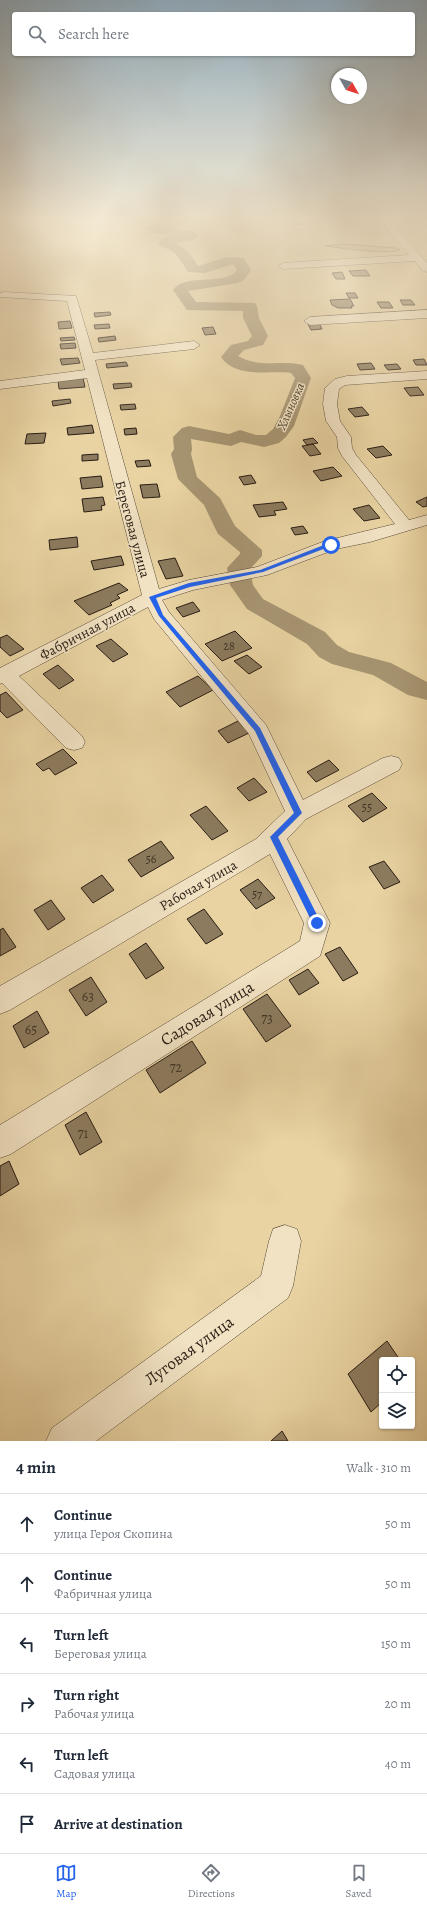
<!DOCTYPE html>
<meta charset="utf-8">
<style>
body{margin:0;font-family:Alegreya,serif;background:#f6f6f7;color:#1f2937}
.controls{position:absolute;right:12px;bottom:12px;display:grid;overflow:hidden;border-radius:4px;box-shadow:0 1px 3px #0004}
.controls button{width:36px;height:36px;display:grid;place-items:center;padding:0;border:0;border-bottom:1px solid #e0e1e3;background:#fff;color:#1f2937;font:20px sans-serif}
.compass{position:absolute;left:331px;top:68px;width:36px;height:36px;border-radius:50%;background:#fff;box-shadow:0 1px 3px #0004;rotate:129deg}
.stop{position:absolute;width:12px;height:12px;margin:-9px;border:3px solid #2563eb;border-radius:50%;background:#fff}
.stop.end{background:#2563eb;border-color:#fff;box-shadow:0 1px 4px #0008}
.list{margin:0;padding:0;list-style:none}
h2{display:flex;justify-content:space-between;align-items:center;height:52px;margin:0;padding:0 16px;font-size:17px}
h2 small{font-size:13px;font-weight:400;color:#747a83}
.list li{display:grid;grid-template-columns:26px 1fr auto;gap:12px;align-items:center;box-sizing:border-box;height:60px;padding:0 16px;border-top:1px solid #e0e1e3}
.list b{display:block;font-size:15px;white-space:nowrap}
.list p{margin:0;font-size:13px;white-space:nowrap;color:#747a83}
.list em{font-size:13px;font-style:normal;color:#747a83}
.icon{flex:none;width:22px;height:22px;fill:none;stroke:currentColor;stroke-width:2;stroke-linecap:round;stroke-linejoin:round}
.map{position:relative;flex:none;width:427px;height:1441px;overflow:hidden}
.search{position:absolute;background:#fff;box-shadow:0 1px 3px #0004;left:12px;right:12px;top:12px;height:44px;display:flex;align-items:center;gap:10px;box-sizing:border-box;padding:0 14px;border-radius:4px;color:#747a83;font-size:15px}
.sheet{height:412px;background:#fff}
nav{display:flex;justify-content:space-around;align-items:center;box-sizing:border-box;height:56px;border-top:1px solid #e0e1e3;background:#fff;font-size:11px;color:#747a83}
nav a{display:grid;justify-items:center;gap:2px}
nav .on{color:#2563eb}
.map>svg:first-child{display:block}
.green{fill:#c8b48a;stroke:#78684f}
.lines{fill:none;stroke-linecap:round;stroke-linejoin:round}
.river{fill:#a79572;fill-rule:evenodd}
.building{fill:#8c7b5e;stroke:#281c14}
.minor-casing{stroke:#584a38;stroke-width:1}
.minor{fill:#f1e2c3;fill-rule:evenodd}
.route{fill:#2563eb}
.labels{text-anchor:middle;stroke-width:3;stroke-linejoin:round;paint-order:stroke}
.number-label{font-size:12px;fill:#413426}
.far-water-label{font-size:13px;font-style:italic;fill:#544635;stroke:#f1e2c3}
.street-label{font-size:14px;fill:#281c14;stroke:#f1e2c3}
.near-number-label{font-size:14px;fill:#413426}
.near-street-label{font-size:17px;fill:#281c14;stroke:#f1e2c3}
</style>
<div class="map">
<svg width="427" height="1441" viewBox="0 0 427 1441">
<rect width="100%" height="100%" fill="#e9d3a2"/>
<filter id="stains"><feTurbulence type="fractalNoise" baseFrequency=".005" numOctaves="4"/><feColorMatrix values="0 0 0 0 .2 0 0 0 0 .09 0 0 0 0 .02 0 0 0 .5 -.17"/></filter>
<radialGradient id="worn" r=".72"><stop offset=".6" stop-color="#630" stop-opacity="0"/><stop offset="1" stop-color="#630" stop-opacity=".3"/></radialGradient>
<path class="green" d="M344 244 396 248 400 250C387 255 341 248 325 246Z"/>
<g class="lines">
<path class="river" d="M172 220H184L182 226 172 228 192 231 198 235 193 240 175 243C185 247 193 257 198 266L227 257 244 258 251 270 244 280 238 283 188 291 196 302 255 303 257 306 259 318 268 336 263 345 244 350 238 356C257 368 282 360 303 365L311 378 294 426 286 437 279 443 264 447 241 442 231 446 191 439 192 449 191 454 197 477 220 498 235 526 262 550V556L250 569 253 585 263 599 325 632 337 645 349 652 391 663 427 682V700L408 695 373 675 332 664 319 657 307 644 247 609 230 585 227 568 240 554V552L218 534 204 505 178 479 171 454 174 449 173 437 182 428 189 426 229 434 240 430 256 435H266L273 429 280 416 295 378 291 373C270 370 236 379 221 357L231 345 248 341 252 336 243 318V311L187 310 173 290C185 272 225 287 237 270L233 264 205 273 188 272C183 265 179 256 172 251 167 248 161 248 158 243L163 238 173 236 152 233 146 229 148 226Z"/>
</g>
<path class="building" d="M289 220H302L305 224 292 225Z
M366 270 370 276H353L349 271Z
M342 272 345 279H336L332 273Z
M346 293H355L358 298H349Z
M350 299 354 306H351L352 308H338L332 305 330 300Z
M400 300H411L415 305H403Z
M377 302H389L393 308H381Z
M110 312 111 315 95 317 94 313Z
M70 321 72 328 59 329 58 322Z
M319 323 322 329 311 330 308 324Z
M109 324 110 328 95 329 94 325Z
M213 327 216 334 205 335 202 328Z
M115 336 116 340 99 342 98 338Z
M74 337 75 340 61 341 60 338Z
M75 343 76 348 61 349 60 344Z
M78 358 80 363 62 365 60 359Z
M424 359 427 365H416L413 360Z
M126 362 128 366 107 368 106 364Z
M371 363 375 369 360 370 357 364Z
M397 364 401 369 388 370 384 365Z
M83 378 85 387 59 389 58 381Z
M131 383 132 387 114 389 113 384Z
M418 387 424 395 410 396 404 388Z
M70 399 71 403 53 406 52 401Z
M135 404 136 409 121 410 120 405Z
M362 407 369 415 355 417 348 409Z
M92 425 94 433 68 435 67 428Z
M136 428 137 434 125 435 124 429Z
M46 433 44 443 25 444 27 434Z
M313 438 318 443 307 445 303 440Z
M313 444 321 454 310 456 302 446Z
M383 446 392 455 376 458 367 449Z
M98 454V460L82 461V455Z
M149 460 151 466 137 467 135 461Z
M333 467 342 476 321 481 313 471Z
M251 475 256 483 244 485 239 477Z
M101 476 103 487 82 489 80 478Z
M157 484 160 497 143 498 140 485Z
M103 497 105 505 101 506 102 510 84 512 82 499Z
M427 497V506L423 507 416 502Z
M283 502 287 509 274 511 276 515 259 517 253 505Z
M369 505 380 518 364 521 353 509Z
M303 526 308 533 295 535 291 528Z
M77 537 78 547 50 550 49 540Z
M121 556 124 565 94 570 91 561Z
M175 558 183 576 166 579 158 561Z
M119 583 128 590 117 595 120 598 110 603 112 605 89 615 74 601Z
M193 602 200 611 183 617 176 608Z
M235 631 252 648 222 661 205 644Z
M7 635 24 649 10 656 0 647V638Z
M111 639 128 654 113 662 96 646Z
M247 655 262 667 249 674 234 661Z
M58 665 74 680 59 689 43 674Z
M198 676 213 690 180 707 166 692Z
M6 692 23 710 7 718 0 711V695Z
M238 721 249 733 228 743 218 731Z
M63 749 77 763 55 775 49 768 43 771 36 764Z
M329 760 339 770 316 782 307 772Z
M254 778 267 792 249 801 237 788Z
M372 793 387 808 363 822 348 806Z
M206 806 228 831 212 840 190 815Z
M161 841 174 858 141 877 128 860Z
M384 861 400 882 384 889 369 867Z
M102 875 114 890 93 903 81 888Z
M258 879 275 898 256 909 240 890Z
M51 900 65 919 48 930 34 910Z
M204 909 223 934 206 944 187 919Z
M3 928 16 947 0 956V930Z
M146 943 164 968 146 979 129 954Z
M340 947 358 973 343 981 325 954Z
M308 969 319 983 299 995 289 980Z
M91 977 107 1002 86 1016 69 990Z
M267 994 291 1026 266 1042 243 1009Z
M37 1011 49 1033 24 1048 13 1026Z
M192 1041 206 1063 160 1093 146 1070Z
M86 1112 102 1142 80 1155 65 1125Z
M9 1161 19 1184 0 1196V1166Z
M387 1341 400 1360H382V1402L371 1412 348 1374Z
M282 1431 288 1441H271Z"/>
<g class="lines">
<g class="minor-casing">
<path id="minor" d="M380 220H390L427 263V272L423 271 415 261 283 269 278 266 283 263 409 255Z
M4 292 76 296 93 353 194 341 200 345 194 349 95 360 159 589 189 580 257 567 325 541 395 524 342 456 338 448 337 437 326 421 323 404 325 388 335 379 347 376 427 371V379L345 385 339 389 337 404 340 421 351 437 352 448 356 455 409 520 427 515V525L370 542 336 549 267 575 193 590 162 600 169 612 266 725 303 800 383 758 391 756 399 758 402 764 399 770 306 819 287 839 330 923 320 956 11 1154 0 1158V1125L300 941 304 923 270 854 10 1010 0 1014V986L256 839 285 811 249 734 154 619 148 607 19 676 82 736 85 742 82 748 74 750 66 748 2 683 0 684V668L142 595 87 378 0 389V381L85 370 67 301 0 297V293Z
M427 310V318L310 325 304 321 310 317Z
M285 1225 297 1229 301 1241 293 1286 288 1298 96 1441H46L52 1428 261 1276 269 1241 273 1229Z"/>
</g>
<use href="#minor" class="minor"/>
</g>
<linearGradient id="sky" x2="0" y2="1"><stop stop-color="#8ea8b9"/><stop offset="0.52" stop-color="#f5ebd5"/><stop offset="1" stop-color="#f5ebd5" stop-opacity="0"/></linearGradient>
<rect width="427" height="422" fill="url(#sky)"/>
<path class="route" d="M329 543 334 545 263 572 190 587 156 598 163 615 260 728 302 813 278 837 321 923 317 927 314 926 270 837 294 813 255 731 159 616 149 597 189 583 260 570Z"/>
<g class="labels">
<g class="number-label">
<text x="229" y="650">28</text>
<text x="367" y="811">55</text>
<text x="151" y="863">56</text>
<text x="257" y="898">57</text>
</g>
<g class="far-water-label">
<text transform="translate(290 406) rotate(-66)" y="5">Хлыновка</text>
</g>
<g class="street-label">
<text transform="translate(133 529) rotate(75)" y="5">Береговая улица</text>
<text transform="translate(87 631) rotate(-28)" y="5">Фабричная улица</text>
<text transform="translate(198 885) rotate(-30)" y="5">Рабочая улица</text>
</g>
<g class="near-number-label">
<text x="88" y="1001">63</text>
<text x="267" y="1023">73</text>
<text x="31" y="1034">65</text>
<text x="176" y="1072">72</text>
<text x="83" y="1138">71</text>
</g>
<g class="near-street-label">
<text transform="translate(207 1013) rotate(-32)" y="6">Садовая улица</text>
<text transform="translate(189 1350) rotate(-36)" y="6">Луговая улица</text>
</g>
</g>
<rect width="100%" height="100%" filter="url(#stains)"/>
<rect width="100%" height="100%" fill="url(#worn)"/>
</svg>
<div class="controls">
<button><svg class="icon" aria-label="locate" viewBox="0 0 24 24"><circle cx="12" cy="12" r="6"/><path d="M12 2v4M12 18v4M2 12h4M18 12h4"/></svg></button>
<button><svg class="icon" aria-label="layers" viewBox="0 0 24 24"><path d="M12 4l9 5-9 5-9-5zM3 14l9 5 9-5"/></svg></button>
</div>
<svg class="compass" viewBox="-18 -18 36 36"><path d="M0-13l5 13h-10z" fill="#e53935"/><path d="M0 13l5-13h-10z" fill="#747a83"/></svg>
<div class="stop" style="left:331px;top:545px"></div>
<div class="stop end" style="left:317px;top:923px"></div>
<div class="search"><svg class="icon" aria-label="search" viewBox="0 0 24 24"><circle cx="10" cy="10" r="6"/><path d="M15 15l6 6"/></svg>Search here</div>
</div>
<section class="sheet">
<h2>4 min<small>Walk · 310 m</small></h2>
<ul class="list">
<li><svg class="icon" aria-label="ahead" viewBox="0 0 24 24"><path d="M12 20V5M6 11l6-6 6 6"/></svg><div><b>Continue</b><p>улица Героя Скопина</p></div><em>50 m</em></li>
<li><svg class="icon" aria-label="ahead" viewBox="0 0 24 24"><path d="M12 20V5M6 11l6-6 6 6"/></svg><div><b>Continue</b><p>Фабричная улица</p></div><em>50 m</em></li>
<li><svg class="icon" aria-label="left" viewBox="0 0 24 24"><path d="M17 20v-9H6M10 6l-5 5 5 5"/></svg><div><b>Turn left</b><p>Береговая улица</p></div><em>150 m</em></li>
<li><svg class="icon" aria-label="right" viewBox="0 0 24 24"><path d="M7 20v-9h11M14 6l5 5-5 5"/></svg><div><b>Turn right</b><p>Рабочая улица</p></div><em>20 m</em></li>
<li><svg class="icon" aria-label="left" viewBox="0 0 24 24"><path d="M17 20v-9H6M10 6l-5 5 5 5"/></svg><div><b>Turn left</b><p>Садовая улица</p></div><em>40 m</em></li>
<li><svg class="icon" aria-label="arrive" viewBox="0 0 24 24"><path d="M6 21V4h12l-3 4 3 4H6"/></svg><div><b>Arrive at destination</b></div></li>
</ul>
</section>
<nav>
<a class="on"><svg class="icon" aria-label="map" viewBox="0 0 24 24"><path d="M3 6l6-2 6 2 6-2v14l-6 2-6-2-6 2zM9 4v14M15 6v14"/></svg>Map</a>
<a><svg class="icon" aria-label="directions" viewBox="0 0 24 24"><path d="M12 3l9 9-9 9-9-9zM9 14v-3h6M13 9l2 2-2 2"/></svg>Directions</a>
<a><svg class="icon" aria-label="saved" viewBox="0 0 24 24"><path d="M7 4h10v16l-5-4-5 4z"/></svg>Saved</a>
</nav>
